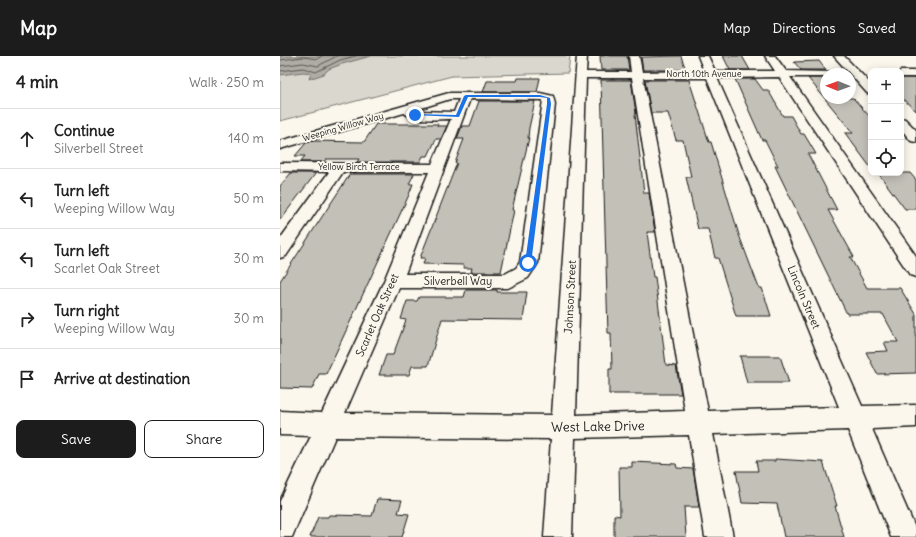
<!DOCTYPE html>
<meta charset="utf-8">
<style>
body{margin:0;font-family:Delius,sans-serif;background:#f2f2f2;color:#222}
.controls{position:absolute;right:12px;top:12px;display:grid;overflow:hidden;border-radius:8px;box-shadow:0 2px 10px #0003}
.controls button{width:36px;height:36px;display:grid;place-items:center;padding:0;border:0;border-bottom:1px solid #e0e0e0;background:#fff;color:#222;font:20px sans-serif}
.compass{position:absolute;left:540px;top:12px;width:36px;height:36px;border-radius:50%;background:#fff;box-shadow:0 2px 10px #0003;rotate:271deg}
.stop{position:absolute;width:12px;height:12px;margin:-9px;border:3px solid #1a73e8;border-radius:50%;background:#fff}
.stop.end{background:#1a73e8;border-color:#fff;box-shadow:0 1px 4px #0008}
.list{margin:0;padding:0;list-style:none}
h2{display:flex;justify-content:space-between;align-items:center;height:52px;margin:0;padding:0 16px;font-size:17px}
h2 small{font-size:13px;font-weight:400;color:#767676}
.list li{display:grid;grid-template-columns:26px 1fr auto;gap:12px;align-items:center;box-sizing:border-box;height:60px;padding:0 16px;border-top:1px solid #e0e0e0}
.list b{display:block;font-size:15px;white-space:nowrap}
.list p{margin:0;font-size:13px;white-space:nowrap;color:#767676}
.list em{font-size:13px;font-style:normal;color:#767676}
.actions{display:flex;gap:8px;padding:12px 16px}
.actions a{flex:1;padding:9px 0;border:1px solid #1c1c1c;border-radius:8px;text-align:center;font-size:14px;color:#1c1c1c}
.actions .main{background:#1c1c1c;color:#fff}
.icon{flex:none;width:22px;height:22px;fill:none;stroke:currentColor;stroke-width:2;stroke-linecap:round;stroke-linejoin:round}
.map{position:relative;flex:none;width:636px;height:481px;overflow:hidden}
header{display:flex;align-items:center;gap:24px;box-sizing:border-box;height:56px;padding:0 20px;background:#1c1c1c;color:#fff}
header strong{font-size:19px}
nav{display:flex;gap:22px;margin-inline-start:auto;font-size:14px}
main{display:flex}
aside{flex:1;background:#fff}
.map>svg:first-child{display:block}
.green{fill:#dad7ce;stroke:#7b7a75}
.water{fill:#afaca5;stroke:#74726e}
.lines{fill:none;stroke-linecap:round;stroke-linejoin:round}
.shore{stroke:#575653;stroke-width:1}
.building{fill:#c3c0b8;stroke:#1c1c1c}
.minor-casing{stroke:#1c1c1c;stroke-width:3}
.minor{fill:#fbf7ec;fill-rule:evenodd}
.route{fill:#1a73e8}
.labels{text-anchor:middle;stroke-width:4;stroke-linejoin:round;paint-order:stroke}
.far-street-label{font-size:9px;fill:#1c1c1c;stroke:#fbf7ec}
.street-label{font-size:11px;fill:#1c1c1c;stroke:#fbf7ec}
.near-street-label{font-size:13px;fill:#1c1c1c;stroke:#fbf7ec}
</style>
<header>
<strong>Map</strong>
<nav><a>Map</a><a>Directions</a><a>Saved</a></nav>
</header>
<main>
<aside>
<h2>4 min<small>Walk · 250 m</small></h2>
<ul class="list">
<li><svg class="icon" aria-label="ahead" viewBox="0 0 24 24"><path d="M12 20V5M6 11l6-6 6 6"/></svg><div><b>Continue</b><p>Silverbell Street</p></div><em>140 m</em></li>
<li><svg class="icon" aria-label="left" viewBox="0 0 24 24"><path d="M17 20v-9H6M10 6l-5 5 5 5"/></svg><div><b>Turn left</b><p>Weeping Willow Way</p></div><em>50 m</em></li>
<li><svg class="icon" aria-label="left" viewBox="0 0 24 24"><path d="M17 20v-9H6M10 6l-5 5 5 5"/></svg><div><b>Turn left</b><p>Scarlet Oak Street</p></div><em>30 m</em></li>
<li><svg class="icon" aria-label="right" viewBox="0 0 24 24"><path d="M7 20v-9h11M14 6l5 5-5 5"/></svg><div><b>Turn right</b><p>Weeping Willow Way</p></div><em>30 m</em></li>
<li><svg class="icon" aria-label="arrive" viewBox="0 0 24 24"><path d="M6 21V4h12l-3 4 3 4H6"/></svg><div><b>Arrive at destination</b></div></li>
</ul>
<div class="actions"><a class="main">Save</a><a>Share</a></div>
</aside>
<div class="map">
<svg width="636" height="481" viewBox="0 0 636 481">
<rect width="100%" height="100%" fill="#fbf7ec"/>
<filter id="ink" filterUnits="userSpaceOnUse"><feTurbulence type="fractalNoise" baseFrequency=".025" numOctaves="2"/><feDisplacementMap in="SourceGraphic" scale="8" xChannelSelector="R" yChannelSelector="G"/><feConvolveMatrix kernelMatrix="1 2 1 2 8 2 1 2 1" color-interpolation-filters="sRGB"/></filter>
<g filter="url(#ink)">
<path class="green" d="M0 0H290L288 17 172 20 0 65Z"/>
<path class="water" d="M0 0H91L62 8 49 13 44 18 29 23 31 17 23 16 0 19Z"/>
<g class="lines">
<path class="shore" d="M0 4 23 1 37 3 42 0
M0 10 23 7 38 10 57 0
M0 15 23 12 36 16 60 4 76 0"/>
</g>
<path class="building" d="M320 0H347L349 14H321Z
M401 0 406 14H363L361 1Z
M443 0H462L470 14H450Z
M539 5 546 14H521L514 6Z
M238 22H260L257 36H203L207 25H237Z
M528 22H546V42H573L591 62V112L565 77H573Z
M621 22H636V55L621 41Z
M455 23H475L483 34H488L503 60H511L521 78H524L536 98H528L557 154H548L574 201H570L587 232H620L636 258V317L597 318 586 296 608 295 604 286H618L603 258H567L495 110H498L485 84H482Z
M321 24H351L356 57 355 58 364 137H369L375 176H367L373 221H375L386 309 396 310 401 338H329V313H332L331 277H328L327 244Z
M365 24H409L429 86H431L459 179 479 232H482L491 260H456L438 202H435L428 173H418L406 121H411L403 84H396L388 57H371Z
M199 45H255L249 72 248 82H249L232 154H234L221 216H191L192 212H184V209L143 208 145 202H140L177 107H175L184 83H177L182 70H190Z
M96 68H158L157 70H167L161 83H156L148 100H143L140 106H77L79 103H46L44 106H20L25 100H15L26 87 32 85 84 86Z
M11 117H36L0 164V130Z
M598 117H630L636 124V153H625Z
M70 118H134L129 128H133L128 141 46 318H39L32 333 0 332V225Z
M186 234H217V236H247L243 264 162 263 148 310H132L129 319H99L106 299H113L126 264 121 263 127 245H137L139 241H184Z
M460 300H500L509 327H467Z
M495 403 543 406 557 450H555L564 481H504L497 448 462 447 456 415H478L476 405H495Z
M352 406 396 408 397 412 413 413 419 451H404L406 481H334V459L340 460 339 411H352Z
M97 443 122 444 118 457 129 458 122 481H30L38 461H48L49 459 92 460Z"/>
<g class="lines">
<g class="minor-casing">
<path id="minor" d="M297 0H307L306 16H351L349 0H359L362 16 424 15 418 0H428L435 15H495L485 0H495L506 15 550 16 551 18H546V21H510L636 200V221L630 219 499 21 437 22 582 350 636 349V371L592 373 636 474V481H611L568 374 433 378 453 481H425L409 379 295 382 292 481H264L271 383 55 381 12 481H0V445L31 380 0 379V355L42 357 104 225 149 116H63L6 200 0 202V183L49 116 0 115V107L152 108 171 63C156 63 136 66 124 57L0 93V85L169 37H260L273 40 275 48 258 207 248 222 228 232H119L65 357 272 359ZM306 22H352L405 355 296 359ZM363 22H427L559 351 428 355ZM170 43H179L174 56 139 55 135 54ZM190 43 263 44 240 206 236 212 225 218H125Z
M554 0H564L591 28V38L587 37Z
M620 15H636V21H621Z
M621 62 625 63 636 74V86L631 85 621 73Z"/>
</g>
<use href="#minor" class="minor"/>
</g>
</g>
<path class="route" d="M186 39H260L270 42 271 48 251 208 248 209 245 207 267 48V42L260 41H188L179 61 133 59 135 58 176 59 184 40Z"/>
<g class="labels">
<g class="far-street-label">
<text x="424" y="21">North 10th Avenue</text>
<text transform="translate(63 71) rotate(-16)" y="3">Weeping Willow Way</text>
<text x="79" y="114">Yellow Birch Terrace</text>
</g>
<g class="street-label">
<text x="178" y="229">Silverbell Way</text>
<text transform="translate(290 241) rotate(-87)" y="4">Johnson Street</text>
<text transform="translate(524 241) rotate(67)" y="4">Lincoln Street</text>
<text transform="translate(97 259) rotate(-66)" y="4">Scarlet Oak Street</text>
</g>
<g class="near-street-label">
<text transform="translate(318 370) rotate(-1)" y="5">West Lake Drive</text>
</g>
</g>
</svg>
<div class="controls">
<button>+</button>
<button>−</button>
<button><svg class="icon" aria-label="locate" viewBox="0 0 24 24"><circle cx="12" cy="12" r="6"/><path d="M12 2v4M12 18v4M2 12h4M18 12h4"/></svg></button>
</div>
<svg class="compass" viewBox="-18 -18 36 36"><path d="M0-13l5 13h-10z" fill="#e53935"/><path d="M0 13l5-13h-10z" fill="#767676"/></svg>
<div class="stop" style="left:248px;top:207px"></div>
<div class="stop end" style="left:135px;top:59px"></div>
</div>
</main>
